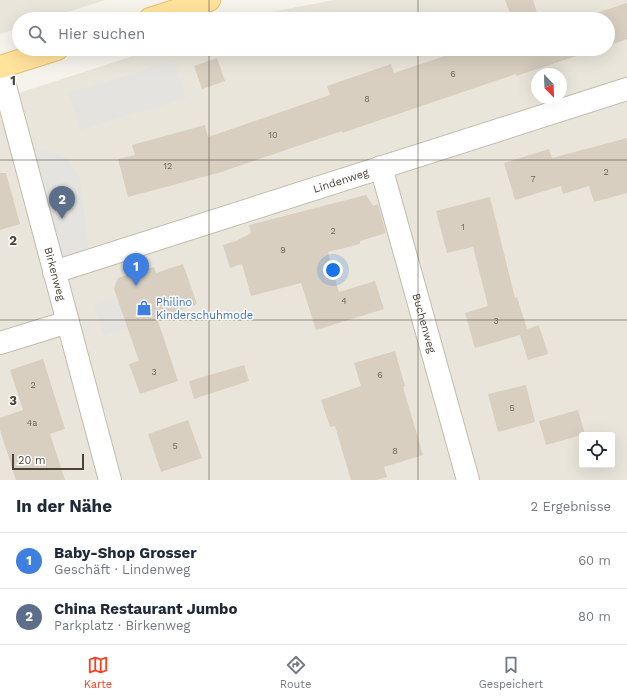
<!DOCTYPE html>
<html lang="de">
<meta charset="utf-8">
<style>
body{margin:0;font-family:"Work Sans",sans-serif;background:#f2f2f3;color:#1f2937}
.controls{position:absolute;right:12px;bottom:12px;display:grid;overflow:hidden;border-radius:4px;box-shadow:0 4px 16px #0002}
.controls button{width:36px;height:36px;display:grid;place-items:center;padding:0;border:0;border-bottom:1px solid #e0e1e3;background:#fff;color:#1f2937;font:20px sans-serif}
.compass{position:absolute;left:531px;top:68px;width:36px;height:36px;border-radius:50%;background:#fff;box-shadow:0 4px 16px #0002;rotate:157deg}
.scale{position:absolute;left:12px;bottom:10px;width:72px;box-sizing:border-box;padding-left:4px;border:2px solid #4b4439;border-top:0;font-size:11px;line-height:14px;white-space:nowrap;color:#4b4439;-webkit-text-stroke:3px #fff;paint-order:stroke}
.you{position:absolute;left:333px;top:270px;width:14px;height:14px;margin:-10px;border:3px solid #fff;border-radius:50%;background:#1a73e8;box-shadow:0 0 0 6px #1a73e833}
.badge{display:grid;place-items:center;width:26px;height:26px;border-radius:50%;background:#fc3f1d;color:#fff;font-size:13px;font-weight:700}
.pin{position:absolute;translate:-50% -33px;filter:drop-shadow(0 1px 2px #0008)}
.pin::after{content:'';position:absolute;top:21px;width:14px;height:12px;background:inherit;clip-path:polygon(0 0,100% 0,50% 100%)}
.list{margin:0;padding:0;list-style:none}
h2{display:flex;justify-content:space-between;align-items:center;height:52px;margin:0;padding:0 16px;font-size:17px}
h2 small{font-size:13px;font-weight:400;color:#747a83}
.list li{display:grid;grid-template-columns:26px 1fr auto;gap:12px;align-items:center;box-sizing:border-box;height:56px;padding:0 16px;border-top:1px solid #e0e1e3}
.list b{display:block;font-size:15px;white-space:nowrap}
.list p{margin:0;font-size:13px;white-space:nowrap;color:#747a83}
.list em{font-size:13px;font-style:normal;color:#747a83}
.icon{flex:none;width:22px;height:22px;fill:none;stroke:currentColor;stroke-width:2;stroke-linecap:round;stroke-linejoin:round}
.map{position:relative;flex:none;width:627px;height:480px;overflow:hidden}
.search{position:absolute;background:#fff;box-shadow:0 4px 16px #0002;left:12px;right:12px;top:12px;height:44px;display:flex;align-items:center;gap:10px;box-sizing:border-box;padding:0 14px;border-radius:22px;color:#747a83;font-size:15px}
.sheet{height:164px;background:#fff}
nav{display:flex;justify-content:space-around;align-items:center;box-sizing:border-box;height:56px;border-top:1px solid #e0e1e3;background:#fff;font-size:11px;color:#747a83}
nav a{display:grid;justify-items:center;gap:2px}
nav .on{color:#fc3f1d}
.map>svg:first-child{display:block}
.residential{fill:#eae5da;fill-rule:evenodd}
.parking{fill:#e5e3e0}
.building{fill:#d8cfc1}
.lines{fill:none;stroke-linecap:round;stroke-linejoin:round}
.minor-casing{stroke:#c2bbae;stroke-width:24}
.major-casing{stroke:#e6c16a;stroke-width:24}
.minor{stroke:#fff;stroke-width:22}
.major{stroke:#ffe39c;stroke-width:22}
.grid{fill:none;stroke:#4b4439;stroke-width:1;stroke-opacity:0.55}
.labels{text-anchor:middle;stroke-width:3;stroke-linejoin:round;paint-order:stroke}
.number-label{font-size:9px;fill:#6e675b}
.street-label{font-size:11px;fill:#4b4439;stroke:#fff}
.shop-label{font-size:11px;fill:#366cbe;stroke:#fff;text-anchor:start}
.grid-label{font-size:13px;text-anchor:middle;font-weight:bold;fill:#4b4439;stroke:#fff;stroke-width:3;stroke-linejoin:round;paint-order:stroke}
</style>
<div class="map">
<svg width="627" height="480" viewBox="0 0 627 480">
<rect width="100%" height="100%" fill="#f6f3ec"/>
<path class="residential" d="M0 0H105L47 19H19V28L0 34Z
M334 0H627V480H0V99L155 49H608V19H248L271 12ZM537 74H561V98H537ZM582 435H612V465H582Z"/>
<path class="parking" d="M174 61 186 98 80 130 68 93Z
M20 145 50 151 66 158 80 178 90 260 54 272Z
M117 298 127 328 104 336 94 305Z"/>
<path class="building" d="M505 0H533L539 19H512Z
M627 3V39L608 46V19H578Z
M466 49H598L516 76V74L342 133V131L218 173 128 197 118 159 135 155 132 145 205 125 208 137 330 95 327 86 391 64 394 73Z
M217 58 225 81 202 89 194 66Z
M627 138V193L594 202 589 186 563 194 561 186 515 200 504 163 549 149 552 158Z
M0 173H6L20 224 0 230Z
M366 195 373 206 378 204 386 233 360 241V244L328 252 339 292 375 281 384 309 316 330 301 283 251 296 242 264 230 268 223 245 236 241 251 233 249 225Z
M490 197 515 298 517 297 527 329 539 325 548 354 528 360 520 335 475 348 465 313 488 306 473 247 447 253 436 211Z
M183 264 197 304 157 318 178 381 140 394 129 364 139 361 114 289 116 283 118 278 154 267 156 273Z
M395 351 405 386 403 387 423 455 384 467 387 477 376 480H351L335 426 330 427 321 400 361 386 354 363Z
M43 359 65 429 50 434 65 480H16L0 430V418L23 410 10 370Z
M244 365 249 381 194 399 189 381Z
M526 385 535 422 498 432 488 394Z
M578 410 585 434 546 445 539 421Z
M188 420 202 458 161 472 148 434Z"/>
<g class="lines">
<g class="minor-casing">
<g id="minor">
<path id="s1" d="M0 67 110 480"/>
<path id="s2" d="M381 167 468 480"/>
<path id="s3" d="M54 272 627 89"/>
<path d="M0 343 68 322"/>
</g>
</g>
<g class="major-casing">
<path id="major" d="M150 19 209 0
M0 67 57 49"/>
</g>
<use href="#minor" class="minor"/>
<use href="#major" class="major"/>
</g>
<path class="grid" d="M209 0V19M418 0V19M209 49V480M418 49V480M0 160H627M0 320H627"/>
<defs>
<g id="shop-bare" transform="scale(1.2)"><path d="M-5-2.5h2.3a2.7 3.5 0 0 1 5.4 0H5L5.5 6h-11ZM-1.5-2.5h3a1.5 2.3 0 0 0-3 0Z" fill="#3f7fe0" stroke="#fff" stroke-width="2.5" paint-order="stroke"/></g>
</defs>
<g fill-rule="evenodd">
<use href="#shop-bare" x="144" y="308"/>
</g>
<g class="labels">
<g class="number-label">
<text x="453" y="77">6</text>
<text x="367" y="102">8</text>
<text x="273" y="138">10</text>
<text x="168" y="169">12</text>
<text x="606" y="175">2</text>
<text x="533" y="182">7</text>
<text x="463" y="230">1</text>
<text x="333" y="234">2</text>
<text x="283" y="253">9</text>
<text x="344" y="304">4</text>
<text x="496" y="324">3</text>
<text x="154" y="375">3</text>
<text x="380" y="378">6</text>
<text x="33" y="388">2</text>
<text x="512" y="411">5</text>
<text x="32" y="426">4a</text>
<text x="175" y="449">5</text>
<text x="395" y="454">8</text>
</g>
<g class="street-label">
<text dy="4" stroke="none"><textPath href="#s3" startOffset="301">Lindenweg</textPath></text>
<text dy="4" stroke="none"><textPath href="#s1" startOffset="214">Birkenweg</textPath></text>
<text dy="4" stroke="none"><textPath href="#s2" startOffset="162">Buchenweg</textPath></text>
</g>
<g class="shop-label">
<text x="156" y="306">Philino<tspan x="156" dy="13">Kinderschuhmode</tspan></text>
</g>
</g>
<g class="grid-label">
<text x="13" y="85">1</text>
<text x="13" y="245">2</text>
<text x="13" y="405">3</text>
</g>
</svg>
<div class="controls">
<button><svg class="icon" aria-label="locate" viewBox="0 0 24 24"><circle cx="12" cy="12" r="6"/><path d="M12 2v4M12 18v4M2 12h4M18 12h4"/></svg></button>
</div>
<svg class="compass" viewBox="-18 -18 36 36"><path d="M0-13l5 13h-10z" fill="#e53935"/><path d="M0 13l5-13h-10z" fill="#747a83"/></svg>
<div class="scale">20 m</div>
<div class="you"></div>
<div class="pin badge" style="left:136px;top:286px;background:#3f7fe0">1</div>
<div class="pin badge" style="left:62px;top:219px;background:#5c6f8a">2</div>
<div class="search"><svg class="icon" aria-label="search" viewBox="0 0 24 24"><circle cx="10" cy="10" r="6"/><path d="M15 15l6 6"/></svg>Hier suchen</div>
</div>
<section class="sheet">
<h2>In der Nähe<small>2 Ergebnisse</small></h2>
<ul class="list">
<li><span class="badge" style="background:#3f7fe0">1</span><div><b>Baby-Shop Grosser</b><p>Geschäft · Lindenweg</p></div><em>60 m</em></li>
<li><span class="badge" style="background:#5c6f8a">2</span><div><b>China Restaurant Jumbo</b><p>Parkplatz · Birkenweg</p></div><em>80 m</em></li>
</ul>
</section>
<nav>
<a class="on"><svg class="icon" aria-label="map" viewBox="0 0 24 24"><path d="M3 6l6-2 6 2 6-2v14l-6 2-6-2-6 2zM9 4v14M15 6v14"/></svg>Karte</a>
<a><svg class="icon" aria-label="directions" viewBox="0 0 24 24"><path d="M12 3l9 9-9 9-9-9zM9 14v-3h6M13 9l2 2-2 2"/></svg>Route</a>
<a><svg class="icon" aria-label="saved" viewBox="0 0 24 24"><path d="M7 4h10v16l-5-4-5 4z"/></svg>Gespeichert</a>
</nav>
